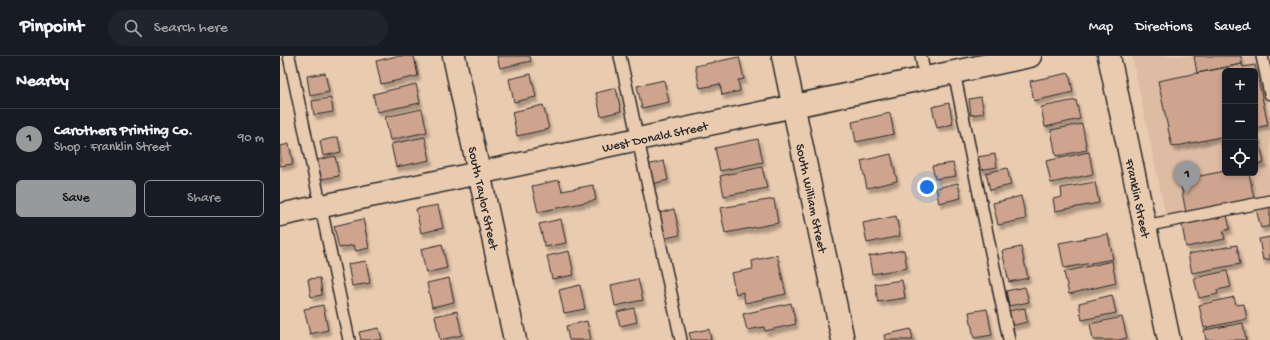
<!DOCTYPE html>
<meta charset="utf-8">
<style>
body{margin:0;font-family:"Gochi Hand",sans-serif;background:#20242c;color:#f1f3f6}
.controls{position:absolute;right:12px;top:12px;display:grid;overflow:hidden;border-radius:6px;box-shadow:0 2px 6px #0003}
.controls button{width:36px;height:36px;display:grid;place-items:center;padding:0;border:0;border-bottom:1px solid #363941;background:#171b24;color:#f1f3f6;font:20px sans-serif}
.you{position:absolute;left:647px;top:131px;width:14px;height:14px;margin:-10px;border:3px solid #fff;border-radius:50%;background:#1a73e8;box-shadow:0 0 0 6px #1a73e833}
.badge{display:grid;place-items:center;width:26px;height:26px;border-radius:50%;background:#98999b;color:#111;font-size:13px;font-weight:700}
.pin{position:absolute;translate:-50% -33px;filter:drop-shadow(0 1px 2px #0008)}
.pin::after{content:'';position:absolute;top:21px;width:14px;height:12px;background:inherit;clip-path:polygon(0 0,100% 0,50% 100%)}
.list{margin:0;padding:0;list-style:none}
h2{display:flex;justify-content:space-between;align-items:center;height:52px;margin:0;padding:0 16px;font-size:17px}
h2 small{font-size:13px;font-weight:400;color:#9ea1a6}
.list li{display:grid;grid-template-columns:26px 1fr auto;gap:12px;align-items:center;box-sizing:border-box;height:60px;padding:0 16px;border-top:1px solid #363941}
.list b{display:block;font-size:15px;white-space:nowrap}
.list p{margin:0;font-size:13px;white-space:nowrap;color:#9ea1a6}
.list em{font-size:13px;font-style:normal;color:#9ea1a6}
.actions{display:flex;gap:8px;padding:12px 16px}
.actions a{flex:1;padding:9px 0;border:1px solid #98999b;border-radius:6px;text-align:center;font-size:14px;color:#98999b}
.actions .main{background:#98999b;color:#111}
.icon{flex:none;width:22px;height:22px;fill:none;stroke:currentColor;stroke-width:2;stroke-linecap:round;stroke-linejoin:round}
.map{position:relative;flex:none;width:990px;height:284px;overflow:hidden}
header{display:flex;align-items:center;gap:24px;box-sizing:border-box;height:56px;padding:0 20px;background:#171b24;border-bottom:1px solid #363941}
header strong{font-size:19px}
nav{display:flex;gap:22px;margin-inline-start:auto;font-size:14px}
.search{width:280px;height:36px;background:#20242c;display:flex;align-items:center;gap:10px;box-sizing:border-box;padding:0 14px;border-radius:22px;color:#9ea1a6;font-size:15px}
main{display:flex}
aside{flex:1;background:#171b24}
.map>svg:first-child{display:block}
.built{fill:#ddbca3;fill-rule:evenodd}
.building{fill:#cea48e;stroke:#2b2b2b;filter:url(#shadow)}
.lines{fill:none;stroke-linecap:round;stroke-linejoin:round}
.lane-casing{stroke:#2b2b2b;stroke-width:14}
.street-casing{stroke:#2b2b2b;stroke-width:25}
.lane{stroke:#e9cbaf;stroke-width:11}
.street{stroke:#e9cbaf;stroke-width:22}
.labels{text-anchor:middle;stroke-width:4;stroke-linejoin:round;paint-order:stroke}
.street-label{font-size:13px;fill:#2b2b2b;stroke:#e9cbaf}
</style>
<header>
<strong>Pinpoint</strong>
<div class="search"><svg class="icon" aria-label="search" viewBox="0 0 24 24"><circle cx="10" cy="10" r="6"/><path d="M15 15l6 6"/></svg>Search here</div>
<nav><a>Map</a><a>Directions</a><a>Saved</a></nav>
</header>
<main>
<aside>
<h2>Nearby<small></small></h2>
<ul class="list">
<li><span class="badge">1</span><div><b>Carothers Printing Co.</b><p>Shop · Franklin Street</p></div><em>90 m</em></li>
</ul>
<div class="actions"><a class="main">Save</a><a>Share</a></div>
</aside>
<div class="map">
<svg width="990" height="284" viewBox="0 0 990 284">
<defs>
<filter id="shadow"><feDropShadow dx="2.5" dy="4.5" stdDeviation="1" flood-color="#0004"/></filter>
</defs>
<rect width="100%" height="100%" fill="#e9cbaf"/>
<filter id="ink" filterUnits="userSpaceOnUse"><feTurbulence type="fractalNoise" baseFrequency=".025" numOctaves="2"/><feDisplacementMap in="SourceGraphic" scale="8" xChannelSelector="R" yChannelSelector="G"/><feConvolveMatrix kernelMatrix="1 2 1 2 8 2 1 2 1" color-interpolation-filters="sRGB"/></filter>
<g filter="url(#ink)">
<path class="built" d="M852 0H977L990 59V140L886 161ZM945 15H975V117H945Z"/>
<path class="building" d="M117 0H134L138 20 101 28 96 5Z
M217 0H250L251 5 220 12Z
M914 0H961L962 8 917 17Z
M459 1 464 23 458 24 460 35 442 39 440 28 420 32 415 10Z
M962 8 963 11 975 9 988 69 975 72V73V15H945V80L892 91 878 25Z
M45 17 49 36 30 40 27 20Z
M789 17 793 36 754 45 750 25Z
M251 18 256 41 234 46 229 23Z
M384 24 389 46 362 52 357 30Z
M136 28 140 47 97 56 93 38Z
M336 32 341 55 321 60 316 37Z
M701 41 704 57 691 59 689 43Z
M51 42 53 56 34 59 32 45Z
M796 44 800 63 765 71 761 51Z
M669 47 673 68 657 72 652 51Z
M263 49 269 73 237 80 232 56Z
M142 53 147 76 110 84 105 61Z
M610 57 614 78 576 86 572 66Z
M802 68 807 94 776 100 771 74Z
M975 80H978L984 107 975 109Z
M58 81 61 96 43 100 40 85Z
M145 81 150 104 116 111 111 88Z
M478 83 483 106 440 115 435 92Z
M941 87H945V104Z
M9 88 13 108 0 110V90Z
M809 96 813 118 771 127 766 105Z
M611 98 617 125 587 132 581 105Z
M715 98 717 111 700 114 698 101Z
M55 100 59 120 41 123 37 104Z
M384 105 388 124 372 128 367 109Z
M673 107 676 120 655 123 652 110Z
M482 111 487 132 444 140 440 120Z
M727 112 731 129 710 134 706 117Z
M945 115V117H969L974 143 906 157 900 124Z
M279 124 282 135 313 129 316 144 258 156 252 130Z
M815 126 819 147 775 155 773 143 782 141 781 132Z
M678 127 681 142 659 147 656 132Z
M741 140 746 163 718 169 713 147Z
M494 143 498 167 445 177 440 152Z
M158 149 163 172 141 177 136 153Z
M990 150V170L981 172 976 153Z
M394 153 400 179 381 183 376 158Z
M947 159 950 173 943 175 945 183 906 191 902 169Z
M616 160 620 180 587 187 583 167Z
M83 163 89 192 76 195 74 189 59 192 54 170Z
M281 163 286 187 265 191 259 168Z
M828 178 833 203 784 212 779 187Z
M990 181V203L983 204 979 183Z
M162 188 167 212 146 217 141 193Z
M957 189 960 208 912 217 908 198Z
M741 191 748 222 729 226 722 195Z
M624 194 627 212 592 218 589 200Z
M289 195 294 219 272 223 267 200Z
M497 199 506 238 465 247 463 236 456 238 451 217 473 213 472 205Z
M86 205 90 227 72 230 68 208Z
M832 205 836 227 789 238 784 216Z
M947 215 951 231 937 234 938 238 919 242 914 222Z
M40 222 42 239 31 241 28 223Z
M169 222 174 246 152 251 147 227Z
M358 223 363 244 335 250 331 229Z
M622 224 625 242 598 246 595 228Z
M300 229 305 253 284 257 279 234Z
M745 231 749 246 729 250 726 235Z
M832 239 836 257 802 264 799 247Z
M954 241 956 249 964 248 967 263 924 272 919 249Z
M511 247 516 268 485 275 484 271 467 274 463 258Z
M43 249 48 274 30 278 24 253Z
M354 252 357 266 340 270 337 256Z
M745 252 747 266 730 270 727 255Z
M707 253 712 279 694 282 689 256Z
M177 255 182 279 160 284 155 260Z
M842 261 847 282 838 284H813L810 268Z
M307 265 311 284H289L286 270Z
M963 267 966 284H926L924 274Z
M99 272 102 284H81L79 276Z
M429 273 431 284H411L409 277Z
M631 273 633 284H605L604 279Z"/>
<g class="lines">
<g class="lane-casing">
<path id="lane" d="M9 0 69 284
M340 0 401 284
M641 0 645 22
M982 0 990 38
M674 16 729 284
M865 170 990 145"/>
</g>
<g class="street-casing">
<g id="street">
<path id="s1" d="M174 0 235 284"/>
<path id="s2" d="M503 0 533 144 563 284"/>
<path id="s3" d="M829 0 889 284"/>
<path id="s4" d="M0 159 750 0"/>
</g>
</g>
<use href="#lane" class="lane"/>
<use href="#street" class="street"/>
</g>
</g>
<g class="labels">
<g class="street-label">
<text dy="5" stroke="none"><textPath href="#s4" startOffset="383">West Donald Street</textPath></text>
<text dy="5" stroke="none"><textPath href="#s1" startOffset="145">South Taylor Street</textPath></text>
<text dy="5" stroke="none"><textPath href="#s2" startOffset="145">South William Street</textPath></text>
<text dy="5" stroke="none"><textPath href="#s3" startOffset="145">Franklin Street</textPath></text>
</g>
</g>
</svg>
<div class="controls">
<button>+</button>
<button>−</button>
<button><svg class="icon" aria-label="locate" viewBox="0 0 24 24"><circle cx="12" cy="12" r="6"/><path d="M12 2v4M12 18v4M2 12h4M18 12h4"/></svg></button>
</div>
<div class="you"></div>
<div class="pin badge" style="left:907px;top:138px">1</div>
</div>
</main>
